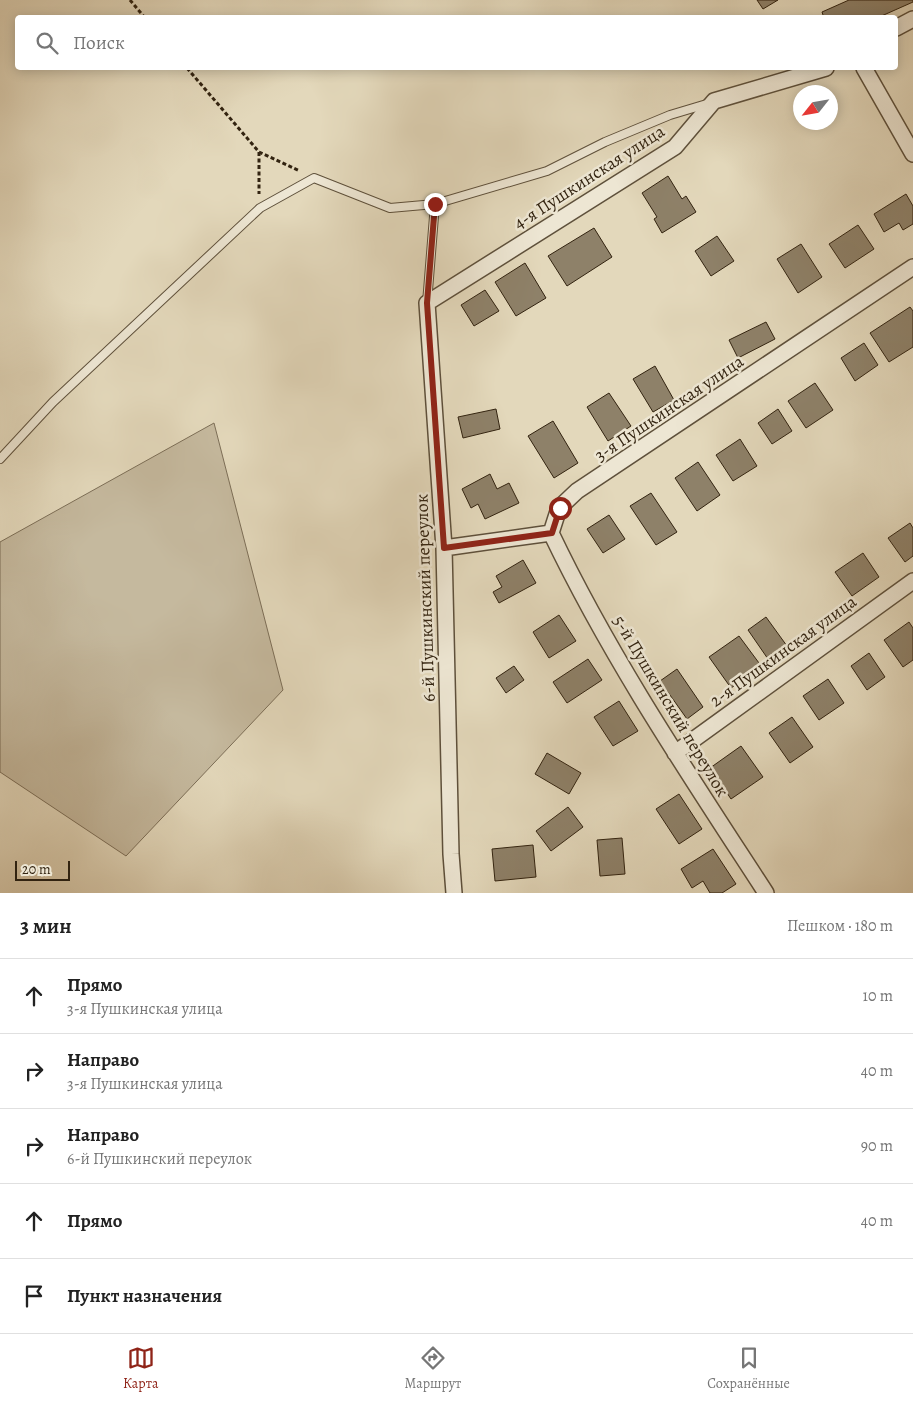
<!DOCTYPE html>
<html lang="ru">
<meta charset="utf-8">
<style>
body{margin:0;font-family:Alegreya,serif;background:#f2f2f2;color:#222}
.compass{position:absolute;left:793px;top:85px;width:45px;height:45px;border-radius:50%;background:#fff;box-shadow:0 2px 12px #0003;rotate:239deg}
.scale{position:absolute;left:15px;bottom:12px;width:55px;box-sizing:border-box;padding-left:5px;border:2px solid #322310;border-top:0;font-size:14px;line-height:18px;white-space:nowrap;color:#322310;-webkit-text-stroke:4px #ede6d3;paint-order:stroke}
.stop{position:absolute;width:15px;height:15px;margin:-11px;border:4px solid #8f2418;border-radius:50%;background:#fff}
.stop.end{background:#8f2418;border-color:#fff;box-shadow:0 1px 5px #0008}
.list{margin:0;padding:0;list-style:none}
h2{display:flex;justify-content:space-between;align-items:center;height:65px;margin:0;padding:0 20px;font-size:21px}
h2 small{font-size:16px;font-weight:400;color:#767676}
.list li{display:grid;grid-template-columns:32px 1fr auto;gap:15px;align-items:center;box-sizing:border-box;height:75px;padding:0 20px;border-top:1px solid #e0e0e0}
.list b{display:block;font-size:19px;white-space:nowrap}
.list p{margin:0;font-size:16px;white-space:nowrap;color:#767676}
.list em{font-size:16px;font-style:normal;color:#767676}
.icon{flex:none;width:28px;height:28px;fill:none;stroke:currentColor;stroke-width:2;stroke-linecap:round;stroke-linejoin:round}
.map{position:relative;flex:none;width:913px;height:893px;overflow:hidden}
.search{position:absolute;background:#fff;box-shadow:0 2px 12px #0003;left:15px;right:15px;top:15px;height:55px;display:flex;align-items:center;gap:12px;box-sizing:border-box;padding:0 18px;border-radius:5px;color:#767676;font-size:19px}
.sheet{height:440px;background:#fff}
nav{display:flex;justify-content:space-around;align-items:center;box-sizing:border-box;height:70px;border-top:1px solid #e0e0e0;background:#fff;font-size:14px;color:#767676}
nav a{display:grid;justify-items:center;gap:2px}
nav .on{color:#8f2418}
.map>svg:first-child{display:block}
.green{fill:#c5b99e;stroke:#7c6e57}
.building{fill:#8e8169;stroke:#322310}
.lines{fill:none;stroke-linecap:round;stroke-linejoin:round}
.lane-casing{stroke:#5e503b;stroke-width:10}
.street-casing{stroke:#5e503b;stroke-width:18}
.path{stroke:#322310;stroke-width:3;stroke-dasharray:4 2.5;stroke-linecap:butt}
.lane{stroke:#ede6d3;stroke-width:8}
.street{stroke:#ede6d3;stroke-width:15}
.route{stroke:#8f2418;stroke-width:6}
.labels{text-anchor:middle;stroke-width:5;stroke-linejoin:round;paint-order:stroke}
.street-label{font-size:18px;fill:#322310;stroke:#ede6d3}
</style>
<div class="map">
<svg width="913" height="893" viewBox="0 0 913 893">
<rect width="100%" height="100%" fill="#e3d8bb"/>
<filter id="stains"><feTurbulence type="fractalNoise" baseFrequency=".004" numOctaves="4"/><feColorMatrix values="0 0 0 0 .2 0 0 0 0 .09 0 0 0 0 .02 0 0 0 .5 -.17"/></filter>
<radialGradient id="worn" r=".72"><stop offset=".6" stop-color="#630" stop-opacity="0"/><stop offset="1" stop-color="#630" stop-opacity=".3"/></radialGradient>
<path class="green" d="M214 423 283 690 126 856 0 772V542Z"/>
<path class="building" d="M757 0H778L763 9Z
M849 0H913V2L877 18H824L822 12Z
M668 176 682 199 686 196 696 212 662 233 654 219 657 217 642 193Z
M906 194 913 206V224L903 230 899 223 884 232 874 214Z
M858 225 874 249 845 268 829 244Z
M594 228 612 257 567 286 548 256Z
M717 236 734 261 711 276 695 251Z
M801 244 822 277 798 293 777 259Z
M525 263 546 298 516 316 495 282Z
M485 290 499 311 474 326 461 305Z
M910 307 913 311V347L889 362 870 333Z
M766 322 775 339 738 358 729 340Z
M864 343 878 365 855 381 841 358Z
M655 366 674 400 653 412 633 379Z
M815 383 833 410 806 428 788 401Z
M609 393 631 426 608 441 587 407Z
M496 409 500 429 463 438 458 417Z
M778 409 792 431 772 444 758 423Z
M553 421 578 463 554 478 528 436Z
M740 439 757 466 733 481 716 455Z
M698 462 720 495 697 511 675 478Z
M490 474 497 489 509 483 519 503 485 519 478 504 471 508 462 489Z
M651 493 677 532 656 545 630 506Z
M609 515 625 539 603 553 587 529Z
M910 523 913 528V556L905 562 888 538Z
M863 553 879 577 852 596 835 572Z
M523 560 536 583 499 603 493 592 502 587 496 576Z
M559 615 576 641 549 658 533 632Z
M766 617 787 646 768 659 748 630Z
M909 622 913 628V660L903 667 884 640Z
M739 636 762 667 731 688 709 657Z
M869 653 885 677 867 690 851 666Z
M588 659 602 680 567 703 553 682Z
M514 666 524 680 506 693 496 678Z
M677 669 703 707 687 719 660 681Z
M828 679 844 703 819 720 803 696Z
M619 701 638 731 613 746 594 717Z
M792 717 813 747 790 763 769 733Z
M741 746 763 777 731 799 710 768Z
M547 753 581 773 569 794 535 774Z
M679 794 702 829 679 844 656 809Z
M568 807 583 827 551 851 536 831Z
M622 838 625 874 600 876 597 840Z
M533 845 536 877 495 881 492 849Z
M713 849 736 884 722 893H710L703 881 692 888 681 869Z"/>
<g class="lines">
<g class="lane-casing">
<path id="lane" d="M427 303 435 204 547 171 605 142 670 115 710 103
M0 459 53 402 260 208 314 178 390 208 435 204"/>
</g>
<g class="street-casing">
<path id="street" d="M896 28 913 19
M864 68 913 154
M551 533C611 659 690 776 766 893
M444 548 551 533 559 508 577 491 913 267
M675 753 913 581
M454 893 451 854 444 548 427 303 675 147 714 101 826 68"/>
</g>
<path class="path" d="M130 0 145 18
M187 68 259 152 300 171
M259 152V194"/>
<use href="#lane" class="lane"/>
<use href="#street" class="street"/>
</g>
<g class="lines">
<path class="route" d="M435 204 427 303 444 548 552 533 560 508"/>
</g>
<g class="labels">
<g class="street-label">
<text transform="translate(589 177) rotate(-33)" y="6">4-я Пушкинская улица</text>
<text transform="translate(669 408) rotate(-34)" y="6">3-я Пушкинская улица</text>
<text transform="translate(425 598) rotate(-92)" y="6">6-й Пушкинский переулок</text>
<text transform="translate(783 651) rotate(-36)" y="6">2-я Пушкинская улица</text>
<text transform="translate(671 706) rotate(59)" y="6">5-й Пушкинский переулок</text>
</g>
</g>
<rect width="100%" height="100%" filter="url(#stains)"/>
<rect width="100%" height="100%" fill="url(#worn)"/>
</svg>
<svg class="compass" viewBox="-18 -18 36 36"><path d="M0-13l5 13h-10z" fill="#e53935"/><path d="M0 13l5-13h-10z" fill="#767676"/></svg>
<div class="scale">20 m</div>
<div class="stop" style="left:560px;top:508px"></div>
<div class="stop end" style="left:435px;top:204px"></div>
<div class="search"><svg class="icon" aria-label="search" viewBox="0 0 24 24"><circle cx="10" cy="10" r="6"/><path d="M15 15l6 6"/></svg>Поиск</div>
</div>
<section class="sheet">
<h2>3 мин<small>Пешком · 180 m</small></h2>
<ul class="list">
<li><svg class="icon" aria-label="ahead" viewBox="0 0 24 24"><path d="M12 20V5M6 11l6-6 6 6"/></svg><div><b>Прямо</b><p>3-я Пушкинская улица</p></div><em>10 m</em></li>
<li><svg class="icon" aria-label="right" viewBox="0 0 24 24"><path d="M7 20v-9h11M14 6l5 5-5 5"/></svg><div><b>Направо</b><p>3-я Пушкинская улица</p></div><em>40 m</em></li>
<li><svg class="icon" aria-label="right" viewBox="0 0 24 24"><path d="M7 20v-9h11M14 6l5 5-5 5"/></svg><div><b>Направо</b><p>6-й Пушкинский переулок</p></div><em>90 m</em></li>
<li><svg class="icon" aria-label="ahead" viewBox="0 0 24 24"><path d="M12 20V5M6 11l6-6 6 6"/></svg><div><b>Прямо</b></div><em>40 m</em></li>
<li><svg class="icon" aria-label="arrive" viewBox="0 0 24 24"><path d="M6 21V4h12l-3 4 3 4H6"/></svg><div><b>Пункт назначения</b></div></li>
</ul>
</section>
<nav>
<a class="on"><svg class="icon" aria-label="map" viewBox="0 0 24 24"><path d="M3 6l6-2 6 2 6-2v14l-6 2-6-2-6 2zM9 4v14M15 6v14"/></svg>Карта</a>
<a><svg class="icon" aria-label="directions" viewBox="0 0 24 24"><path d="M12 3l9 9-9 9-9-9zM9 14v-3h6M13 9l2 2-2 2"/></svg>Маршрут</a>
<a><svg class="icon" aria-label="saved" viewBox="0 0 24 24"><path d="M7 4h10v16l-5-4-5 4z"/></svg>Сохранённые</a>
</nav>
